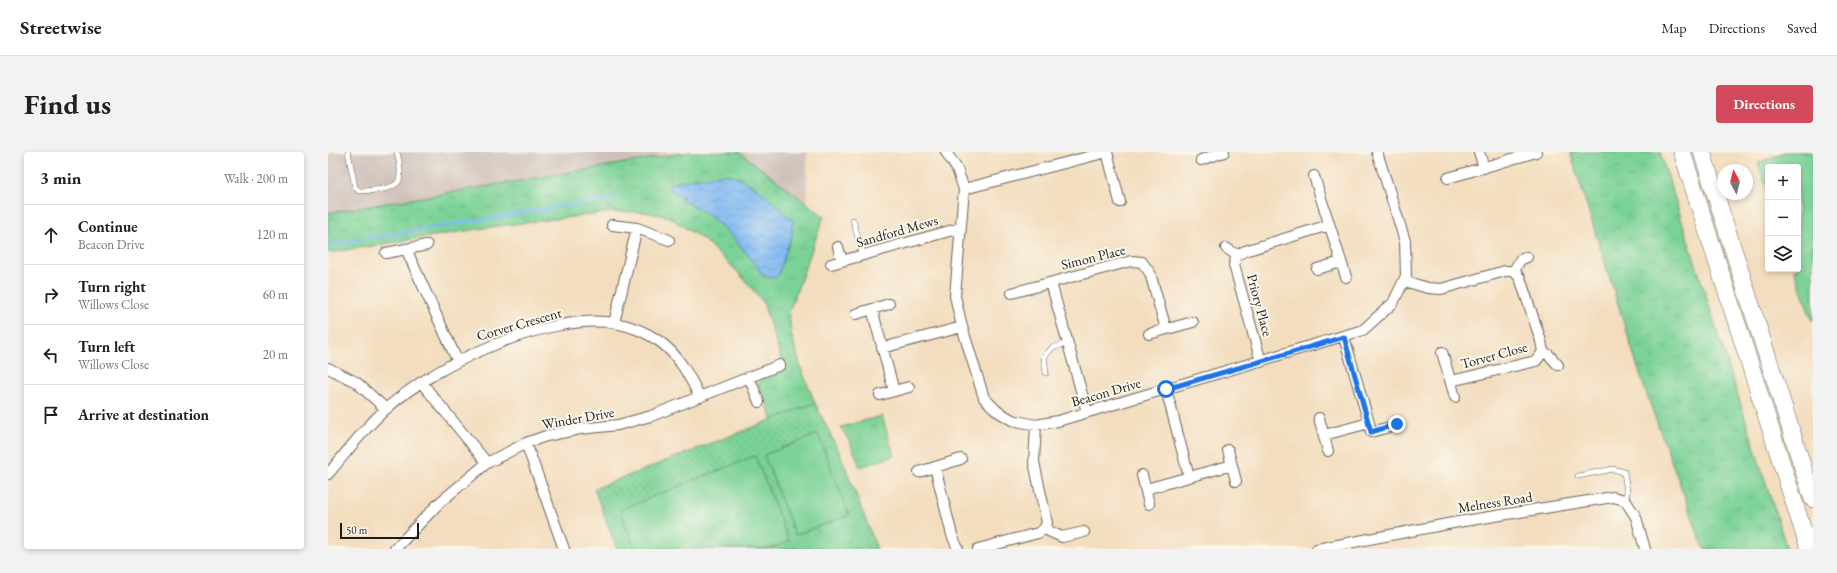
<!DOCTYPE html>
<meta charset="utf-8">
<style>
body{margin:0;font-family:"EB Garamond",serif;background:#f2f2f2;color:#202124}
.controls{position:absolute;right:12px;top:12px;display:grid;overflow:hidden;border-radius:4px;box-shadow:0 2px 6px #0003}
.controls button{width:36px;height:36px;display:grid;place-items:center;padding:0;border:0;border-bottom:1px solid #e0e0e0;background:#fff;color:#202124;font:20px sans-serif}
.compass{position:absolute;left:1389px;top:12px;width:36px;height:36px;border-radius:50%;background:#fff;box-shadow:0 2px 6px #0003;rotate:353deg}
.scale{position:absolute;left:12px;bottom:10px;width:79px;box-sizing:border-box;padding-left:4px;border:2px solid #1c1c1c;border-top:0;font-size:11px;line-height:14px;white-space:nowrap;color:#1c1c1c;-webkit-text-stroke:3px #fbf7ec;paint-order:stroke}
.stop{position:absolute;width:12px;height:12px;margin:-9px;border:3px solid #1a73e8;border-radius:50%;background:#fff}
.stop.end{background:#1a73e8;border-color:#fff;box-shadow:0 1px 4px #0008}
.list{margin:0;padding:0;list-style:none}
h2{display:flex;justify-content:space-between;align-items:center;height:52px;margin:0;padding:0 16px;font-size:17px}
h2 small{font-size:13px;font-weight:400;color:#757577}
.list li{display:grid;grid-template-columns:26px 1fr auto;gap:12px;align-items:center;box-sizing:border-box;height:60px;padding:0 16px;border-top:1px solid #e0e0e0}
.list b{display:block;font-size:15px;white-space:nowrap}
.list p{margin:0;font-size:13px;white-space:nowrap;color:#757577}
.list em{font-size:13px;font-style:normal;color:#757577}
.icon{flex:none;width:22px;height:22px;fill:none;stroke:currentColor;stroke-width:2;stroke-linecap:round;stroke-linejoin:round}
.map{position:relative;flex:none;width:1485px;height:397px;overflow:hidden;border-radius:4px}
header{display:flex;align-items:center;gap:24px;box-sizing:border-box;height:56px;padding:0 20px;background:#fff;border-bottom:1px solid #e0e0e0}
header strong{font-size:19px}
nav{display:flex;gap:22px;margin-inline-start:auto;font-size:14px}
.intro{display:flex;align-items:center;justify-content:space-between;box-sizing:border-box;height:96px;padding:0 24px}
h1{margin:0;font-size:28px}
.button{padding:10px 18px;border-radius:4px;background:#d1495b;color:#fff;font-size:14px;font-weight:700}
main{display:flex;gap:24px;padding:0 24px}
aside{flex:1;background:#fff;border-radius:4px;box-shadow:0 2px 6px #0003}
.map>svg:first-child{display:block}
.industrial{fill:#cfc1ba}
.grass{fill:url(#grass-tufts);stroke:#4b7759}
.park{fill:url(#park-dots);stroke:#4b7759}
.pitch{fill:#7ad296;stroke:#4b7759}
.water{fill:url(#water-waves);stroke:#4e6a86}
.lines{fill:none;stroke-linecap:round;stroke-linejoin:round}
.stream{stroke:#80b9f1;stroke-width:3}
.service-casing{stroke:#676055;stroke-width:6}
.minor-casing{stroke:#676055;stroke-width:12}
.trunk-casing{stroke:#676055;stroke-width:18}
.service{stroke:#fff;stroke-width:5}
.minor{stroke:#fff;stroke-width:10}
.trunk{stroke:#fff;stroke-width:17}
.route{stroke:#1a73e8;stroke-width:5}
.labels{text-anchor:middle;stroke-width:4;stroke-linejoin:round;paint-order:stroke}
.street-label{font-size:14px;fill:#1c1c1c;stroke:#fbf7ec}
</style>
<header>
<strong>Streetwise</strong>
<nav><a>Map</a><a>Directions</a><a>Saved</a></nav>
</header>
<div class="intro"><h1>Find us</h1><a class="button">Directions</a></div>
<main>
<aside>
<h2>3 min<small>Walk · 200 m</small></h2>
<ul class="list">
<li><svg class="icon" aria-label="ahead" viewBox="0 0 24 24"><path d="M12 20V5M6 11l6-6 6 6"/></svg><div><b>Continue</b><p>Beacon Drive</p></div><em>120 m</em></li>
<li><svg class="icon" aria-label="right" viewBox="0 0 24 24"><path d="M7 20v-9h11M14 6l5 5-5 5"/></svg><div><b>Turn right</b><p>Willows Close</p></div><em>60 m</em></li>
<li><svg class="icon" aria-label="left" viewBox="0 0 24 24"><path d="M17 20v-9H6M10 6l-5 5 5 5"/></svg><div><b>Turn left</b><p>Willows Close</p></div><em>20 m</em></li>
<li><svg class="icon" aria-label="arrive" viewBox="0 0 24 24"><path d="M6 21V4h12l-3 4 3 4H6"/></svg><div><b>Arrive at destination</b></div></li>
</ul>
</aside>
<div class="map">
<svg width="1485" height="397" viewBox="0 0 1485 397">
<defs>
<pattern id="grass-tufts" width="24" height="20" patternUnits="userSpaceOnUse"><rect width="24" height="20" fill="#7ad296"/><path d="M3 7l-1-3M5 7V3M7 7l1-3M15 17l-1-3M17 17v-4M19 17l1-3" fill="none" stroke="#69b481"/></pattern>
<pattern id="park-dots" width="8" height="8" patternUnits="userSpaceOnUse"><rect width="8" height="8" fill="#7ad296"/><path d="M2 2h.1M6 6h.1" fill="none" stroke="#69b481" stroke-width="1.8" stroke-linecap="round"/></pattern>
<pattern id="water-waves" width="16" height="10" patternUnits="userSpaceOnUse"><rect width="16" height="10" fill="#80b9f1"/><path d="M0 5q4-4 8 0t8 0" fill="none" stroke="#6e9ece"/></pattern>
</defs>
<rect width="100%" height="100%" fill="#fbf7ec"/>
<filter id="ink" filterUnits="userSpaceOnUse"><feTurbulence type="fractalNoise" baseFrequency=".025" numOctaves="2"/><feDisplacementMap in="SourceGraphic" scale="8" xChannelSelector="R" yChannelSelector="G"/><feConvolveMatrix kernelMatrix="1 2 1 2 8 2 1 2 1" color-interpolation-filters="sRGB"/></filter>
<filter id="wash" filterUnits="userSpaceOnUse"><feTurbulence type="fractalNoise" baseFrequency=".012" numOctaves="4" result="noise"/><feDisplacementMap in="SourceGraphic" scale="16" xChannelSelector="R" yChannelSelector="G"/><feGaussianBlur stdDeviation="0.9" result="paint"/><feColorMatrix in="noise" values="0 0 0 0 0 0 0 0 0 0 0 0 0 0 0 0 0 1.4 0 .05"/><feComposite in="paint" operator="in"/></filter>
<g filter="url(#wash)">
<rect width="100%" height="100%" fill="#f3ddbe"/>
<path class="industrial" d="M0 0H362L0 61Z
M411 0H479V52Z"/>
<path class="grass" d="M362 0H411L496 64 461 160 463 181 473 216 487 251 445 268 430 231 435 224 456 216 435 150 410 120 376 88 341 65 318 60H284L163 75 0 101V61Z
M1242 0H1332L1459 397H1376L1317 238Z
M554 264 566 304 532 315 523 292 513 275Z"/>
<path class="park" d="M487 251 513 304 549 397H289L266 337Z"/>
<path class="pitch" d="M1456 0H1485V168L1484 169 1466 117H1470V15H1440V40L1430 11Z
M490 282 521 363 467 383 436 303Z
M427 304 461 389 441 397H307L292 358Z"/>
<path class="water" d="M387 23C392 23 398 22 403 23 423 29 449 51 462 67H464L466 71 464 72V82L450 124 447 126 433 123 431 117C411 92 395 71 367 54L364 55 362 51 364 50 354 49 353 46 355 45 341 37 340 34 343 31Z"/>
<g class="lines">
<path class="stream" d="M0 93 291 45"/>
</g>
</g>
<g filter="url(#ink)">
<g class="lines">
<g class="service-casing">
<path id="service" d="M20 0 27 35 31 39C40 39 68 38 71 28 74 20 71 8 69 0
M525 68 535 103
M718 221 716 205 724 196 740 191
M1250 324 1285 317 1296 320 1299 340 1297 348"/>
</g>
<g class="minor-casing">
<path id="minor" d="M618 0 629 17 636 37 627 144 634 175 656 246 669 259 684 268 708 273 730 269 1035 178 1065 151 1078 124 1077 89 1049 0
M779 0 792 50
M1151 0 1156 16
M873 8 896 0
M986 24 1018 125
M1120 26 1208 0
M636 37 779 0
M284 73 309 76 341 88
M510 95 514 109
M898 96 909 103
M78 97 129 208
M58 101 99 93
M503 112 632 76
M989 117 1013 110
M1186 119 1192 108 1199 105
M1076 129 1100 136 1113 137 1177 119H1186L1192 126 1213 189 1215 200 1208 209 1123 229
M723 131 759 260
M684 141 803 109 814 110 822 121 838 177
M544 157 566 239
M528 162 561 152
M286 171 309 76
M821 182 865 170
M554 196 634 175
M1114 200 1127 245
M1215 200 1221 203 1230 213
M933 210 906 113 909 103 917 99 1001 73
M0 216 28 230 58 257
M421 225 431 250
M93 230 159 311
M838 237 861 325
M552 243 581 235
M991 266 1000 299
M1041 271 1043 280 1069 273
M996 283 1041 271 1016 185
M198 291 236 397
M900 298 908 329
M607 315 624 383 630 397
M591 320 633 307
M0 322C19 300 36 276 58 257 107 212 220 160 287 171 303 174 318 180 331 189 351 203 361 224 372 245
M814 323 821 352
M818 337 904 313
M716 377 734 385 756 380
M67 397 111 351 159 311 198 291 218 284 252 277 290 273 323 264 452 213
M650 397 710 381 716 377 719 371 706 310 708 273
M989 397 1130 370 1285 345 1297 348 1308 365 1317 397"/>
</g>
<g class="trunk-casing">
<path id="trunk" d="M1354 0 1481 397
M1374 0 1485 347"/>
</g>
<use href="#service" class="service"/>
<use href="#minor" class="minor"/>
<use href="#trunk" class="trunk"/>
</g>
</g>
<g class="lines" filter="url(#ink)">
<path class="route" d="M838 237 1016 185 1043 280 1069 272"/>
</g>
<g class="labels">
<g class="street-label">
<text transform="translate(569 79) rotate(-16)" y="5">Sandford Mews</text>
<text transform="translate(765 105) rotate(-14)" y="5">Simon Place</text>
<text transform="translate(932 153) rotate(75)" y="5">Priory Place</text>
<text transform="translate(191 172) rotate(-16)" y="5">Corver Crescent</text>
<text transform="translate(1166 203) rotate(-15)" y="5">Torver Close</text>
<text transform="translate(778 240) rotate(-16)" y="5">Beacon Drive</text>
<text transform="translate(250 266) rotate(-10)" y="5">Winder Drive</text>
<text transform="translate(1167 350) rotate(-9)" y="5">Melness Road</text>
</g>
</g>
</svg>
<div class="controls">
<button>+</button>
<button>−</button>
<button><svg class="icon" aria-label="layers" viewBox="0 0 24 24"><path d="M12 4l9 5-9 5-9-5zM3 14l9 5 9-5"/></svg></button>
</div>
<svg class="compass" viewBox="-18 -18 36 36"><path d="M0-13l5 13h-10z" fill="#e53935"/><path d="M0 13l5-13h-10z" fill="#757577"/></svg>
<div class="scale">50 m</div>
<div class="stop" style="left:838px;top:237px"></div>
<div class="stop end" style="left:1069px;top:272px"></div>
</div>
</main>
